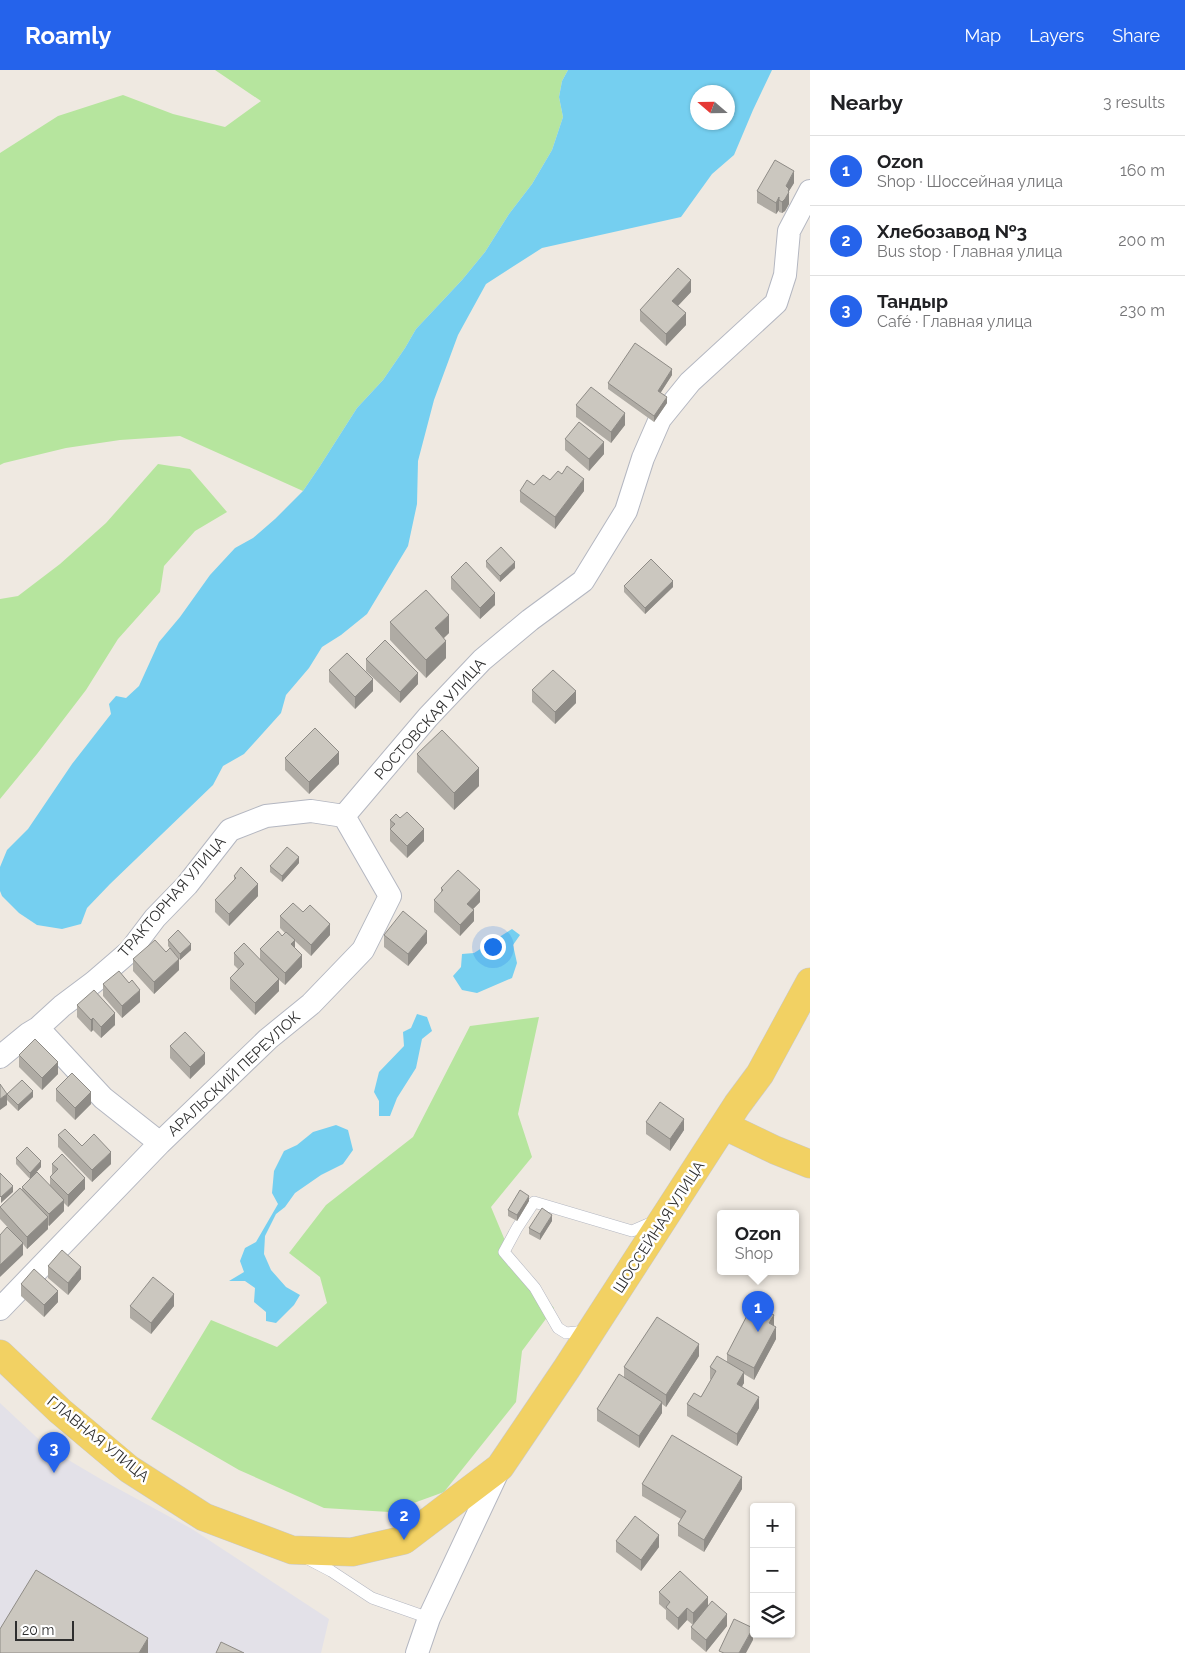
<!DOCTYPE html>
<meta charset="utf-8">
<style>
body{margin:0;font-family:Raleway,sans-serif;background:#f2f2f2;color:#202124}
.controls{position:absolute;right:15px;bottom:15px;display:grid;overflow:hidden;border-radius:5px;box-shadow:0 1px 4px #0004}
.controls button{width:45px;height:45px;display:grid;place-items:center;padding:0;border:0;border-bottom:1px solid #e0e0e0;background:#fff;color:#202124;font:25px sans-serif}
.compass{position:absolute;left:690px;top:15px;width:45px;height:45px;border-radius:50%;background:#fff;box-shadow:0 1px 4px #0004;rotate:290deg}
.scale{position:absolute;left:15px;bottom:12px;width:59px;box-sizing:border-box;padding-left:5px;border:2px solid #2e2e2e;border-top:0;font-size:14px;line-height:18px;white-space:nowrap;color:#2e2e2e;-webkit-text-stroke:4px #fff;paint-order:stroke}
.you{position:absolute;left:492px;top:876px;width:18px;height:18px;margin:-12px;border:4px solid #fff;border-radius:50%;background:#1a73e8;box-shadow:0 0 0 8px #1a73e833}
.badge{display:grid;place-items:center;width:32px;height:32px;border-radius:50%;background:#2563eb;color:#fff;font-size:16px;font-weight:700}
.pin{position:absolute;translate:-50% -41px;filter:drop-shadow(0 1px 2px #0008)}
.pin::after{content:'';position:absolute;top:26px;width:18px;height:15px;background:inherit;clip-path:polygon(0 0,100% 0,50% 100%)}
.popup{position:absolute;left:717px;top:1140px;width:82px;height:65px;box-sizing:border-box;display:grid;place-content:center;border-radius:5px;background:#fff;filter:drop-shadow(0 1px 4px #0005);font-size:16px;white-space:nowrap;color:#757577}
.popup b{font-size:19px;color:#202124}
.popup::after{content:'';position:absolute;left:50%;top:100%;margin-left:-10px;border:10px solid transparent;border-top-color:#fff}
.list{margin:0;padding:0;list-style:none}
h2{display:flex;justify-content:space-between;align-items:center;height:65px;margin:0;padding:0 20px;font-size:21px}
h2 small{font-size:16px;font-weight:400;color:#757577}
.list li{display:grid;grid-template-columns:32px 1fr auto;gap:15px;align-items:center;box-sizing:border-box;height:70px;padding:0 20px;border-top:1px solid #e0e0e0}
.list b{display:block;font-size:19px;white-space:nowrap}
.list p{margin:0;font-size:16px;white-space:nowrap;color:#757577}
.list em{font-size:16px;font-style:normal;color:#757577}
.icon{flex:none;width:28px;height:28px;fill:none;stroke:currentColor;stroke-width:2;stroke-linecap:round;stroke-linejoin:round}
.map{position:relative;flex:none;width:810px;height:1583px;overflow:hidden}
header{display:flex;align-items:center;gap:30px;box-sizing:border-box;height:70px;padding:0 25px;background:#2563eb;color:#fff}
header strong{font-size:24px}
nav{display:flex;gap:28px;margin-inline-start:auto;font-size:18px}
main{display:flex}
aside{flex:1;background:#fff}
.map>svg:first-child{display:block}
.industrial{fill:#e3e1e8}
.green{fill:#b6e59e}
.water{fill:#75cff0;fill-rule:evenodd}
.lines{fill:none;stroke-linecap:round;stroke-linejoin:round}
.service-casing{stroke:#b4b7c1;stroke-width:12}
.minor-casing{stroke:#b4b7c1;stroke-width:24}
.primary-casing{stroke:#c9c9c9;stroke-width:29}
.service{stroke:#fff;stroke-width:11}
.minor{stroke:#fff;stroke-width:22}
.primary{stroke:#f2d163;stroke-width:28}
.wall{fill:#afaba4}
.shaded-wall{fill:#8e8b86}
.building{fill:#cbc7bf;stroke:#8e8b86}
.labels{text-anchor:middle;stroke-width:5;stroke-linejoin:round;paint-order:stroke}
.street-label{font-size:15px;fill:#2e2e2e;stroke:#fff}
</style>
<header>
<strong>Roamly</strong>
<nav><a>Map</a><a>Layers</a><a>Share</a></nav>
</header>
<main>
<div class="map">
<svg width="810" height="1583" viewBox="0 0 810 1583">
<rect width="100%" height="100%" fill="#efe9e1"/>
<path class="industrial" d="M0 1333 48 1378 104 1411 192 1459 329 1549 321 1583H0Z"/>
<path class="green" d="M215 0H568L562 11 559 27 563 47 552 80 532 114 509 144 485 182 462 210 416 259 405 278 383 310 357 338 320 396 303 421 180 366 120 370 66 378 4 393 0 395V83L58 46 123 25 173 44 225 57 261 31Z
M158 394 190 399 227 442 195 461 164 496 160 522 118 569 86 620 37 684 0 729V529L18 526 60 494 106 453Z
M539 947 518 1044 532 1087 491 1137 514 1192 554 1238 522 1281 516 1332 444 1422 389 1442 324 1438 239 1400 151 1349 211 1250 277 1277 327 1233 320 1207 289 1183 326 1135 413 1067 470 956Z"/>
<path class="water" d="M568 0H772L753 40 734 85 712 104 681 147 542 178 486 214 458 265 434 330 418 391 417 434 408 476 367 544 341 565 322 577 309 598 286 625 281 643 244 684 223 696 213 715 110 814 87 838 81 854 62 859 37 855 19 843 2 826 0 821V797L7 780 28 759 72 694 111 644 109 634 116 626 126 628 139 616 159 572 180 547 210 505 235 478 253 468 275 449 303 421 320 396 357 338 383 310 405 278 416 259 462 210 485 182 509 144 532 114 552 80 563 47 559 27 562 11ZM728 22V52H698V22Z
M512 859 520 865 513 875 517 893 512 908 477 923 462 920 453 906 461 897 462 884 474 883Z
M417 944 427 947 432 961 422 969 416 998 397 1028 390 1046H379V1031L374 1022 379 1002 404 976 403 962 411 958Z
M336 1055 348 1060 353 1080 343 1094 321 1105 295 1123 285 1137 276 1144 265 1166 264 1184 271 1200 286 1217 300 1225 294 1235 276 1253 266 1251V1242L254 1232 255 1218 245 1211H229L244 1202 240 1191 245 1178 256 1172 278 1134 272 1123 274 1101 284 1081 297 1075 313 1062Z"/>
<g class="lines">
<g class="service-casing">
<path id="service" d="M587 1261 566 1263 558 1258 535 1218 504 1182 517 1158 534 1132 632 1161 655 1151
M306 1488 331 1501 372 1528 429 1548"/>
</g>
<g class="minor-casing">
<path id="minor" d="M344 746 428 647 482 590 530 550 583 511 626 441 643 388 660 349 690 312 776 233 785 205 789 161 810 121
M38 958 103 1028 160 1073
M0 987 28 964 38 958 62 936 94 912 130 881 155 848 187 815 230 760 266 746 311 741 344 746
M0 1239 160 1073 268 969 311 934 363 880 390 826 344 746
M417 1583 429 1548 500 1397"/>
</g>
<g class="primary-casing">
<path id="primary" d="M725 1056 775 1080 810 1094
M0 1284 60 1341 129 1399 204 1447 292 1480 352 1482 404 1470 500 1397 567 1298 737 1035 760 1004 810 912"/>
</g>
<use href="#service" class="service"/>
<use href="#minor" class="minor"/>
<use href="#primary" class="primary"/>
</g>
<path class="wall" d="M794 113 789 121V134L785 141 782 143 779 142V140L776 144 757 133V121Z
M691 222 678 236 686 255 666 276 640 251V240Z
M672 305 660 323 667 333 654 352 608 319V313Z
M576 335 625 355 611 373 576 347Z
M565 369 604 384 589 401 565 380Z
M550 410 584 421 555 459 520 432V421Z
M486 491 515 498 500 512 486 497Z
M451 507 495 535 480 549 451 519Z
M624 516 673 517 645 544 624 522Z
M390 552 449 563 444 568 446 588 426 608 390 570Z
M366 589 418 614 400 633 366 601Z
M329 600 373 621 355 639 329 612Z
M532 620 576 633 555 654 532 632Z
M417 684 479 716 454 740 417 702Z
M285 688 339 694 309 724 285 700Z
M390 750 424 771 407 788 390 771Z
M299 793 282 812 270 802V796Z
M234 806 258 826 229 856 215 842V830L234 810Z
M441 818 480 832 473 839 474 851 460 866 434 842V830L441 823Z
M303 842 330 865 311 886 295 871V878L302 897 285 915 277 908 279 921 255 945 230 919V908L238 899 234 895V883L260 890V879L282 866 285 863 280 858V846Z
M384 865 427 873 408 896 384 877Z
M168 870 191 880 180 890 168 876Z
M133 889 179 900 154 924 133 901Z
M129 913 140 932 122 948 103 926V914Z
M77 935 115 955 101 968 93 960 91 962 77 947Z
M170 976 205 994 190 1009 170 988Z
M19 985 58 1004 42 1020 19 997Z
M56 1019 91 1034 75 1050 56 1031Z
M7 1024 33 1027 18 1041 7 1030Z
M646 1052 684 1060 670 1081 646 1064Z
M58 1065 82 1076 111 1094 92 1112 58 1077Z
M16 1088 41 1097 30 1109 16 1094Z
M52 1094 85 1119 68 1137 64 1133V1141L49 1156 48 1155V1159L27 1179 23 1174V1185L16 1166 0 1149V1137L22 1120V1117L50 1115V1107L52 1104Z
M529 1131 517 1151 508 1146V1140Z
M552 1151 540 1170 529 1164V1158Z
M48 1196 81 1209 68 1225 48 1208Z
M21 1214 58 1232 44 1247 21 1226Z
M130 1236H174L151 1264 130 1248Z
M774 1256 776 1269 754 1310 744 1304V1313L742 1316 759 1338 737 1376 687 1346V1334L701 1327 711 1310 710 1309V1297L727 1292V1284Z
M699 1286 666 1337 662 1334V1343L639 1378 597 1351V1339L624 1307V1297Z
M642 1414 742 1419 704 1482 678 1466V1454L681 1449 642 1426Z
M616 1471 659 1477 641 1501 616 1482Z
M659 1522 708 1536 727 1556 706 1582 691 1569V1557L693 1555 687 1550 678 1560 666 1549V1540L659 1534Z"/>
<path class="shaded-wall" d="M794 101V113L789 121V134L785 141 782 143V132L786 116Z
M779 127V140L776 144V133Z
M691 210V222L672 242V231Z
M686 243V255L666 276V264Z
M672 299V305L658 327V321Z
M667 327V333L654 352V346Z
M625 343V355L611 373V362Z
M604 372V384L589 401V389Z
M584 409V421L555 459V447Z
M515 492V498L500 512V506Z
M673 511V517L645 544V538Z
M495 523V535L480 549V538Z
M449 545V563L435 576V558Z
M446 571V588L426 608V590Z
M418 603V614L400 633V622Z
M373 609V621L355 639V627Z
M576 621V633L555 654V642Z
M339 682V694L309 724V712Z
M479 698V716L454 740V723Z
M424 759V771L407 788V776Z
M299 787V793L282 812V806Z
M258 814V826L229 856V844Z
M480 820V832L467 845V834Z
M474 840V851L460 866V855Z
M330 854V865L311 886V875Z
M427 861V873L408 896V884Z
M295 870V881L291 874Z
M191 874V880L180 890V884Z
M302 885V897L285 915V903Z
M179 889V900L154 924V912Z
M279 909V921L255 945V933Z
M140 920V932L122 948V936Z
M115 943V955L101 968V957Z
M93 948V960L91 962V950Z
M205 983V994L190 1009V997Z
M58 992V1004L42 1020V1008Z
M33 1021V1027L18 1041V1035Z
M91 1022V1034L75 1050V1038Z
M7 1024V1035L0 1040V1029Z
M684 1049V1060L670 1081V1069Z
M111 1082V1094L92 1112V1100Z
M41 1091V1097L30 1109V1103Z
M85 1108V1119L68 1137V1125Z
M13 1116V1122L1 1133V1127Z
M529 1126V1131L517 1151V1145Z
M64 1130V1141L49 1156V1144Z
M552 1145V1151L540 1170V1164Z
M48 1147V1159L27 1179V1167Z
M23 1173V1185L0 1207V1195Z
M81 1197V1209L68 1225V1213Z
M58 1221V1232L44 1247V1235Z
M174 1224V1236L151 1264V1253Z
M774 1245V1257L769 1253Z
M776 1257V1269L754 1310V1298Z
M699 1274V1286L666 1337V1325Z
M744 1302V1313L737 1325V1314Z
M759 1327V1338L737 1376V1364Z
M662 1332V1343L639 1378V1366Z
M742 1407V1419L704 1482V1470Z
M659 1465V1477L641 1501V1490Z
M708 1527V1539L693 1555V1543Z
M687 1538V1550L678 1560V1548Z
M727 1544V1556L706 1582V1570Z
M753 1558V1570L746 1583H739Z
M148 1568V1583H139Z"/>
<path class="building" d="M775 90 794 101 786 116 789 119 788 121 789 122 785 129 782 132 779 130V127L776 133 757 121Z
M678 198 691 210 672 231 686 243 666 264 640 240Z
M635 273 672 299 658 321 667 327 654 346 608 313Z
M591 317 625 343 611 362 576 335Z
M579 352 604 372 589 389 565 369Z
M567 396 584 409 555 447 520 421 527 410 534 415 543 405 550 410 558 401 562 404Z
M501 477 515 492 500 506 486 491Z
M651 489 673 511 645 538 624 516Z
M466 492 495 523 480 538 451 507Z
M426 520 449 545 435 558 446 571 426 590 390 552Z
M385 570 418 603 400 622 366 589Z
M347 583 373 609 355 627 329 600Z
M553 600 576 621 555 642 532 620Z
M315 658 339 682 309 712 285 688Z
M442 660 479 698 454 723 417 684Z
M407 742 424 759 407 776 390 759 395 754 390 750 396 744 400 748Z
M287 777 299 787 282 806 270 796Z
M241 797 258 814 229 844 215 830 236 808 234 806Z
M458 800 480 820 467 834 474 840 460 855 434 830 443 820 441 818Z
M293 833 303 842 310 835 330 854 311 875 280 846Z
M403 841 427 861 408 884 384 865Z
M178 860 191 874 180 884 168 870Z
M278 861 282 866 286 862 295 870 291 874 302 885 285 903 260 879Z
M155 870 166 882 170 878 179 889 154 912 133 889Z
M244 873 279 909 255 933 230 908 244 894 234 883Z
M119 901 129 913 132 910 140 920 122 936 103 914Z
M94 920 115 943 101 957 93 948 91 950 77 935Z
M185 962 205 983 190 997 170 976Z
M35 969 58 992 42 1008 19 985Z
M72 1003 91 1022 75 1038 56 1019Z
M22 1010 33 1021 18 1035 7 1024Z
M0 1014 7 1024 0 1029Z
M660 1032 684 1049 670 1069 646 1052Z
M65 1059 82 1076 94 1064 111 1082 92 1100 58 1065Z
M27 1077 41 1091 30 1103 16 1088Z
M62 1084 85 1108 68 1125 50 1107 58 1099 52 1094Z
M37 1102 64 1130 49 1144 22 1117Z
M0 1103 13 1116 1 1127 0 1126Z
M20 1118 48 1147 27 1167 0 1137Z
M520 1120 529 1126 517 1145 508 1140Z
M542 1138 552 1145 540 1164 529 1158Z
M7 1157 23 1173 0 1195V1165Z
M62 1180 81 1197 68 1213 48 1196Z
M34 1199 58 1221 44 1235 21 1214Z
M153 1207 174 1224 151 1253 130 1236Z
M753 1234 774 1245 769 1253 776 1257 754 1298 727 1284Z
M657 1247 699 1274 666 1325 624 1297Z
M717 1286 744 1302 737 1314 759 1327 737 1364 687 1334 694 1323 701 1327 716 1301 710 1297Z
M619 1304 662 1332 639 1366 597 1339Z
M672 1365 742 1407 704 1470 678 1454 686 1441 642 1414Z
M635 1446 659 1465 641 1490 616 1471Z
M36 1500 148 1568 139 1583H0V1559Z
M680 1501 708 1527 693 1543 687 1538 678 1548 666 1537 670 1532 659 1522Z
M712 1531 727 1544 706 1570 691 1557Z
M734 1549 753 1558 739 1583H724L719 1581Z
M221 1572 244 1583H216Z"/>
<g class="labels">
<g class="street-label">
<text transform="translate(430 649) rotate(-48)" y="5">РОСТОВСКАЯ УЛИЦА</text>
<text transform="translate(172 827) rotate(-49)" y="5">ТРАКТОРНАЯ УЛИЦА</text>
<text transform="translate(234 1004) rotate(-43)" y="5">АРАЛЬСКИЙ ПЕРЕУЛОК</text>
<text transform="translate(659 1157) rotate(-57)" y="5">ШОССЕЙНАЯ УЛИЦА</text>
<text transform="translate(98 1369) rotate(39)" y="5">ГЛАВНАЯ УЛИЦА</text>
</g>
</g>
</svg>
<div class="controls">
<button>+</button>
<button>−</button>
<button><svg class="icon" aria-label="layers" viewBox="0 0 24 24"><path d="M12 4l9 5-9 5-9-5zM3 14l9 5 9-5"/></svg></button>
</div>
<svg class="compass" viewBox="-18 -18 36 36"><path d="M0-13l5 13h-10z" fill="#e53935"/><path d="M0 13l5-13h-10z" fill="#757577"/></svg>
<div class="scale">20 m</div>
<div class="you"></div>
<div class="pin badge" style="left:758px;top:1262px">1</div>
<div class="popup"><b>Ozon</b>Shop</div>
<div class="pin badge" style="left:404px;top:1470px">2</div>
<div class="pin badge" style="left:54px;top:1403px">3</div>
</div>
<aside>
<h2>Nearby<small>3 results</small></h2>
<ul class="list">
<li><span class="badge">1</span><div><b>Ozon</b><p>Shop · Шоссейная улица</p></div><em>160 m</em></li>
<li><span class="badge">2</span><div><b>Хлебозавод №3</b><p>Bus stop · Главная улица</p></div><em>200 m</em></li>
<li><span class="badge">3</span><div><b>Тандыр</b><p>Café · Главная улица</p></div><em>230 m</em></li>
</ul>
</aside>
</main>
